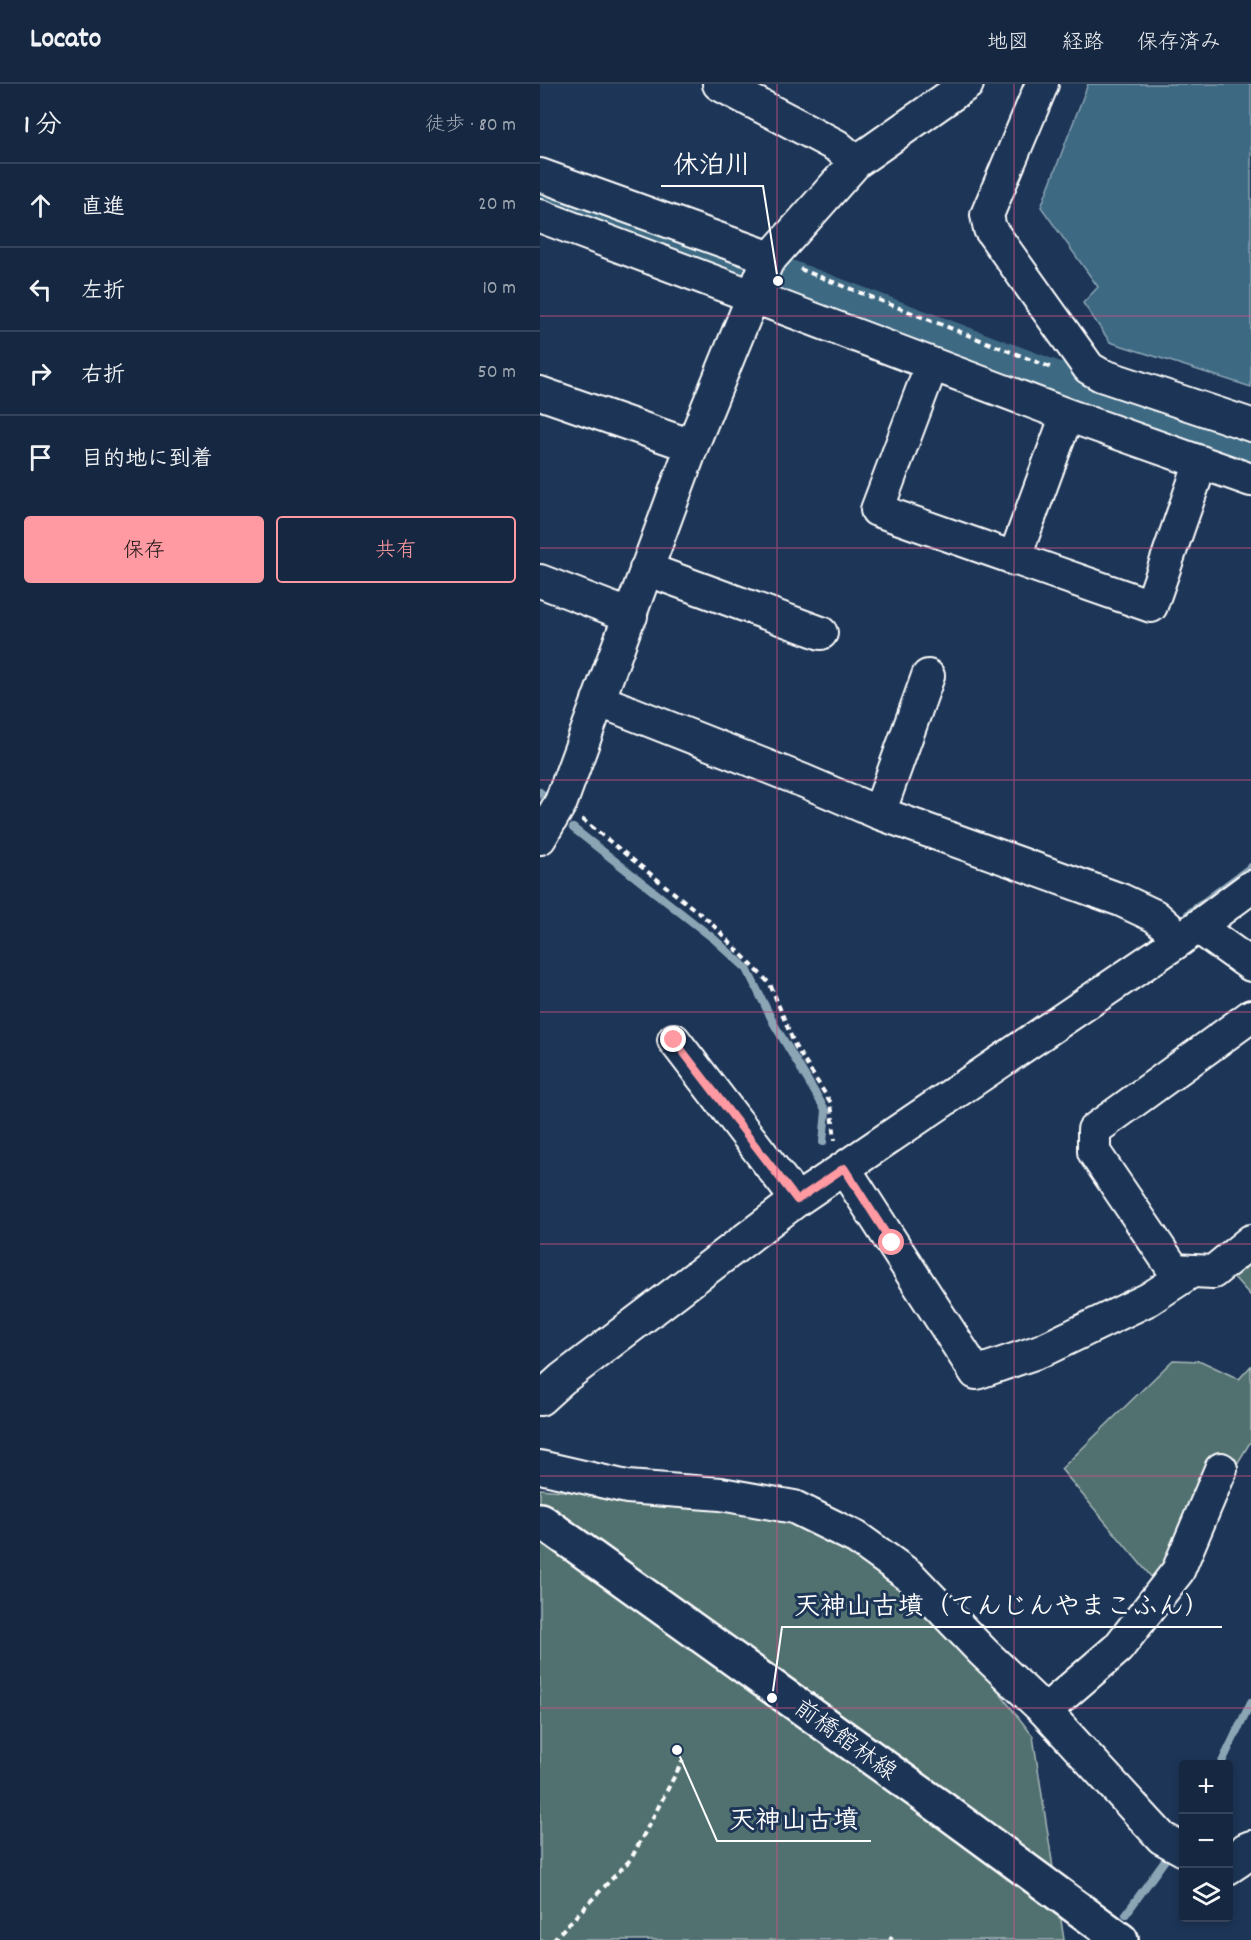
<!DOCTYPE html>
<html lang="ja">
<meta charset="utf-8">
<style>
body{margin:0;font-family:Dekko,"Klee One",sans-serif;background:#1f3048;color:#f1f3f6}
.controls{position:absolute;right:18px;bottom:18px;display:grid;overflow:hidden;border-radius:6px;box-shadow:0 3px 9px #0003}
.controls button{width:54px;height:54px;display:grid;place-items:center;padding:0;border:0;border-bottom:2px solid #35445a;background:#162841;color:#f1f3f6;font:30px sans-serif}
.stop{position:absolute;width:18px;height:18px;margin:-14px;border:4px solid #ff9aa2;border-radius:50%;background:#fff}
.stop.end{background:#ff9aa2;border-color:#fff;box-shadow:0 2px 6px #0008}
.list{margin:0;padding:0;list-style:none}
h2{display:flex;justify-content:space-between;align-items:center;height:78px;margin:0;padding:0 24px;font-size:26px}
h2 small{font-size:20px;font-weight:400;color:#9ea6b1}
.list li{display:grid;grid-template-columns:39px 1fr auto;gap:18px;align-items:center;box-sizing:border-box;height:84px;padding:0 24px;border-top:2px solid #35445a}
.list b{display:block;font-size:22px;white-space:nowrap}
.list em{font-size:20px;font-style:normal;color:#9ea6b1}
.actions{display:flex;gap:12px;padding:18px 24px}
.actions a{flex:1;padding:14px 0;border:2px solid #ff9aa2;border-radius:6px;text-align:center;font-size:21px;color:#ff9aa2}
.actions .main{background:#ff9aa2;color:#111}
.icon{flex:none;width:33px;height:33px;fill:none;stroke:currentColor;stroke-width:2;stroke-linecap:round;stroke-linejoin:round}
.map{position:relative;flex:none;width:711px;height:1856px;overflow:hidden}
header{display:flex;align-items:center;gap:36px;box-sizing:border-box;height:84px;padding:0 30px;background:#162841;border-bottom:2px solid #35445a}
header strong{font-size:28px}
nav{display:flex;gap:33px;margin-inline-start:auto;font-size:21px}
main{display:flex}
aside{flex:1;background:#162841}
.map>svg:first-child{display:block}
.green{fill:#517170;stroke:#a8b8b8;stroke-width:1.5}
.water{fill:#3e6983;stroke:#8ba5b5;stroke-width:1.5}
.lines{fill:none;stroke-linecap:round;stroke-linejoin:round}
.stream{stroke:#8ba5b5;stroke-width:8}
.river{stroke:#3e6983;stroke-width:50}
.minor-casing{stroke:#fff;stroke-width:36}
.major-casing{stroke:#fff;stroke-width:38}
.path{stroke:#fff;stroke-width:4;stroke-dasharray:6 4.5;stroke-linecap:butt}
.minor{stroke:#1d3557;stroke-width:32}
.major{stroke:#1d3557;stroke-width:33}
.route{stroke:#ff9aa2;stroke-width:8}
.grid{fill:none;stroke:#d15284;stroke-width:1.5;stroke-opacity:0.55}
.labels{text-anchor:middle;stroke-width:6;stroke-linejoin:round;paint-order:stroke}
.street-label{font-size:24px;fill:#fff;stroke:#1d3557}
.leader{fill:none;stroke:#fff;stroke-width:2}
.callout-dot{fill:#fff;stroke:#1d3557;stroke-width:2}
.callout-label{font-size:26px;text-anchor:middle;font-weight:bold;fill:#fff;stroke:#1d3557;stroke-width:6;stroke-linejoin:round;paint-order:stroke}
</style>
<header>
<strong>Locato</strong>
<nav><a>地図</a><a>経路</a><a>保存済み</a></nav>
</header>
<main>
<aside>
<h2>1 分<small>徒歩 · 80 m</small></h2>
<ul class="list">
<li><svg class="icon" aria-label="ahead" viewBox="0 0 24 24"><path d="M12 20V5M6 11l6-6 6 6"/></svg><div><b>直進</b></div><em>20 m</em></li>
<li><svg class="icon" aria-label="left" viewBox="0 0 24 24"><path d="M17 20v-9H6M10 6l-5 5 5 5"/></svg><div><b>左折</b></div><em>10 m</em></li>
<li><svg class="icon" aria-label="right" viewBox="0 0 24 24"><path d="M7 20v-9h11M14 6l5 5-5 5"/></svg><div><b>右折</b></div><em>50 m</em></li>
<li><svg class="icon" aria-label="arrive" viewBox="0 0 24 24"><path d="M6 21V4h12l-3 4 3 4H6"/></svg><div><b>目的地に到着</b></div></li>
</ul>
<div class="actions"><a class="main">保存</a><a>共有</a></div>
</aside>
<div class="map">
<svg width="711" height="1856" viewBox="0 0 711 1856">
<rect width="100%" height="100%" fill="#1d3557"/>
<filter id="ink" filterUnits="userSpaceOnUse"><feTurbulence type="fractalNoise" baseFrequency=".0167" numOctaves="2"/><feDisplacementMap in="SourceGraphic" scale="12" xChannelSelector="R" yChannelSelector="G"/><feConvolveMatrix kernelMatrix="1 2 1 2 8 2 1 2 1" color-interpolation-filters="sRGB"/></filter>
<g filter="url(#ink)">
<path class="green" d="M711 1175V1212L692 1191Z
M633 1276 661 1277 699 1295 711 1282V1357L650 1457 618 1501 521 1385Z
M0 1405 188 1422 245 1434 293 1456 377 1516 433 1575 493 1652 524 1856H0Z"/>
<path class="water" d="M548 0H711V303L570 258 543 219 558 203 501 123Z"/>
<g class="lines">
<path class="stream" d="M0 708 8 717
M33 744 174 855 207 885 234 940 286 1027 283 1058
M648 830 711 783
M681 1680 711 1618
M586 1830 630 1769"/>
<path class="river" d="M0 107 711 377"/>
<g class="minor-casing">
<path id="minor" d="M179 0 297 62 316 78
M502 0 447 131 450 145 549 284 561 291 711 341
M0 91 231 174
M0 132 527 331 711 396
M392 280 337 426 611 522 661 378
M0 309 152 362
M474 475 527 331
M106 485 281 549
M0 497 91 532
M58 616 264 697 339 729 581 816 615 832 641 855
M339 729 388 592
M0 754 21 718 152 362 227 178 316 78 427 0
M658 843 711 881
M711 932 554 1046V1068L634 1186 673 1188 711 1157
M134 956 257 1116
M304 1084 436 1289 503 1266 609 1215 652 1187
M0 1315 22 1295 257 1116 641 855 711 803
M0 1383 87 1403 181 1410 254 1423 317 1454 370 1492 443 1568 505 1627 622 1754 644 1766
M505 1627 578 1564 638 1487 681 1385
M688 1784 700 1776 706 1765 711 1763"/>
</g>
<g class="major-casing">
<path id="major" d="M0 1436 403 1725 581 1856"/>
</g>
<path class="path" d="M260 185 512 284
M42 735 169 837 230 900 255 962 291 1019 295 1056
M13 1856 91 1775 143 1676
M350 1856 352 1853"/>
<use href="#minor" class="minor"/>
<use href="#major" class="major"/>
</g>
</g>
<g class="lines" filter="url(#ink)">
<path class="route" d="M134 956 257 1116 304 1084 352 1159"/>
</g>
<path class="grid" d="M237 0V1856M474 0V1856M0 232H711M0 464H711M0 696H711M0 928H711M0 1160H711M0 1392H711M0 1624H711"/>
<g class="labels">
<g class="street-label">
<text transform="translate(306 1655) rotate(36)" y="8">前橋館林線</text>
</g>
</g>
<path class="leader" d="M238 197L223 102H121M232 1614L242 1543H682M137 1666L177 1757H331"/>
<g class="callout-dot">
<circle cx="238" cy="197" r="6"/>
<circle cx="232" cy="1614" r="6"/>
<circle cx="137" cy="1666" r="6"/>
</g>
<g class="callout-label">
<text x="172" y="89">休泊川</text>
<text x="462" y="1530">天神山古墳（てんじんやまこふん）</text>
<text x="254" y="1744">天神山古墳</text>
</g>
</svg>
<div class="controls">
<button>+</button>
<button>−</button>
<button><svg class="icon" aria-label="layers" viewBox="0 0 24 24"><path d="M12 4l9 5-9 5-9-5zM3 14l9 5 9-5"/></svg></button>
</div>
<div class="stop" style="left:352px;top:1159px"></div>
<div class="stop end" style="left:134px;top:956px"></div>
</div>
</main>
